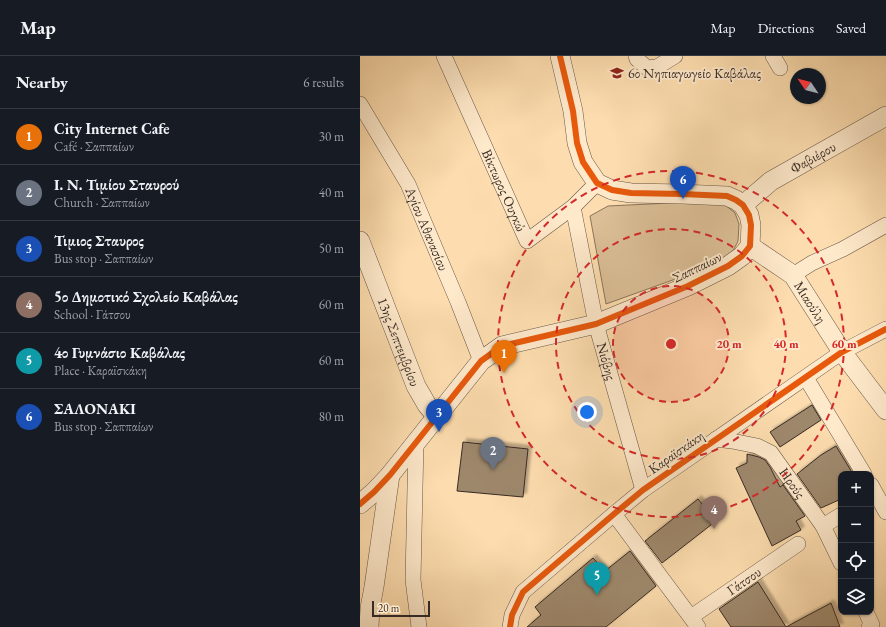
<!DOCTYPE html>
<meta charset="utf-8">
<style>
body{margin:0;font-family:"EB Garamond",serif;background:#242831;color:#f1f3f6}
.controls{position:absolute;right:12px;bottom:12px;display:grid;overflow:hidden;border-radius:8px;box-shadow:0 1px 3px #0004}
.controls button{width:36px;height:36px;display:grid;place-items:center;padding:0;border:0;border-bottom:1px solid #363941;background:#171b24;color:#f1f3f6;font:20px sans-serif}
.compass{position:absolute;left:430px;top:12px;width:36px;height:36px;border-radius:50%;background:#171b24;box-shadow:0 1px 3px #0004;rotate:305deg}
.scale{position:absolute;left:12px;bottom:10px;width:58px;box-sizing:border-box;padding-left:4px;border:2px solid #382b24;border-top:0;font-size:11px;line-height:14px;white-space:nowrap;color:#382b24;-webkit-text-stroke:3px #fee9cb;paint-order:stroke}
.you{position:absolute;left:227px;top:356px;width:14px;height:14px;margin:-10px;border:3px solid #fff;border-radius:50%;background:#1a73e8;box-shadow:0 0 0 6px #1a73e833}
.badge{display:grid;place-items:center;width:26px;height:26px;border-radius:50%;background:#1a73e8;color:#fff;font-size:13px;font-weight:700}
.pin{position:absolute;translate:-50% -33px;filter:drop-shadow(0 1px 2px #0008)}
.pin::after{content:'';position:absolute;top:21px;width:14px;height:12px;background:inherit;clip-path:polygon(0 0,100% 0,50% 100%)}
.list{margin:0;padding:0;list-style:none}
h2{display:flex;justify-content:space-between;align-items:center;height:52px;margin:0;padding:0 16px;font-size:17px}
h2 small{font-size:13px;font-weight:400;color:#9ea1a6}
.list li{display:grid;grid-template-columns:26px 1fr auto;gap:12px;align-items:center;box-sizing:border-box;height:56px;padding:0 16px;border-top:1px solid #363941}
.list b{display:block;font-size:15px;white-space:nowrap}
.list p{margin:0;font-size:13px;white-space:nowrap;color:#9ea1a6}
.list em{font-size:13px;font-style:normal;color:#9ea1a6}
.icon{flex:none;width:22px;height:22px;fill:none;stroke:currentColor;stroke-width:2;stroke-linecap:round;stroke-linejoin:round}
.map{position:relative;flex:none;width:526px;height:571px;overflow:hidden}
header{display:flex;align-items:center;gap:24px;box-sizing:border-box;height:56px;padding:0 20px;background:#171b24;border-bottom:1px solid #363941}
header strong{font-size:19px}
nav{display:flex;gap:22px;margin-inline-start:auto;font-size:14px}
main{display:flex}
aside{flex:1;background:#171b24}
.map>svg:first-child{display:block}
.green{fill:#dcbf97;stroke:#8a755e}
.building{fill:#9e886c;stroke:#382b24;filter:url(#shadow)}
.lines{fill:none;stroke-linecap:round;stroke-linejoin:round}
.minor-casing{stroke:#695847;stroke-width:16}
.tertiary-casing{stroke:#695847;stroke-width:20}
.minor{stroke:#fee9cb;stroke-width:15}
.tertiary{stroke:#fee9cb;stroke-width:19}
.cycleway-casing{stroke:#fee9cb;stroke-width:8}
.cycleway{stroke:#e8590c;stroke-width:6}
.ring{fill:none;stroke:#d62828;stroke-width:2;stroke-dasharray:7 5}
.labels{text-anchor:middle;stroke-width:4;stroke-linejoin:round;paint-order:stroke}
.poi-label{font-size:14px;fill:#382b24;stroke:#fee9cb;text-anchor:start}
.street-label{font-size:14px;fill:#382b24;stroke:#fee9cb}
.centre{fill:#d62828;stroke:#fee9cb;stroke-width:2}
.ring-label{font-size:12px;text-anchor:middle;font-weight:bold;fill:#d62828;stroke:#fee9cb;stroke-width:4;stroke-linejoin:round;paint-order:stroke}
</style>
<header>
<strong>Map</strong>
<nav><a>Map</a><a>Directions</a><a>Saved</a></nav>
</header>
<main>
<aside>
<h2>Nearby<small>6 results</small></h2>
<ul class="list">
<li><span class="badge" style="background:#e8710a">1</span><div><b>City Internet Cafe</b><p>Café · Σαππαίων</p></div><em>30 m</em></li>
<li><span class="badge" style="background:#6b7280">2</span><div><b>Ι. Ν. Τιμίου Σταυρού</b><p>Church · Σαππαίων</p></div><em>40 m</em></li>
<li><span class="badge" style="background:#1a4fb4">3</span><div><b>Τιμιος Σταυρος</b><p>Bus stop · Σαππαίων</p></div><em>50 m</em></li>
<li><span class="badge" style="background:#8d6e63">4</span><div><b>5ο Δημοτικό Σχολείο Καβάλας</b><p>School · Γάτσου</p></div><em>60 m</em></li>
<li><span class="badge" style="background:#0f9aa8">5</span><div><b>4ο Γυμνάσιο Καβάλας</b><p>Place · Καραϊσκάκη</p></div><em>60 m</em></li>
<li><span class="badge" style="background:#1a4fb4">6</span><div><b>ΣΑΛΟΝΑΚΙ</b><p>Bus stop · Σαππαίων</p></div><em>80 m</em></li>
</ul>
</aside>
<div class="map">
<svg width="526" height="571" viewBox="0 0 526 571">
<defs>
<filter id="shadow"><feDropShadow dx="3.5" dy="-3.5" stdDeviation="1" flood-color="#0004"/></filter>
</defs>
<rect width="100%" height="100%" fill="#fdddaf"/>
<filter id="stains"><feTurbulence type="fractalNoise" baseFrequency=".005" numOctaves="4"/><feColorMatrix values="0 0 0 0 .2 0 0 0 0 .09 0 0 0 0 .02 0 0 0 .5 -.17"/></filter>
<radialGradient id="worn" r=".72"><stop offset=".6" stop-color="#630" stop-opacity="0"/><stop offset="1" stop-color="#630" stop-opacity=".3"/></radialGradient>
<path class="green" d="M352 145 364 148 375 157 379 168 378 185 372 197 360 207 246 248 230 160 248 150Z"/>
<path class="building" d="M452 349 461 364 420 391 410 376Z
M103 386 168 393 163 441 97 435Z
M476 390 493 418H481V443L461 452 437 418 461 399Z
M387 398 399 401 405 404 410 411 420 431 423 429 445 460 436 465 441 474 412 490 376 412 387 407Z
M338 443 356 465 302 507 285 485Z
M270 495 296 530 246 571H167L181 559 175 551 233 502 245 515Z
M398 526 426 571H371L359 553Z
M471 547 480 571H426Z"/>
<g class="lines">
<g class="minor-casing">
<g id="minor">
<path id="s1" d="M84 0 167 185 213 151 237 127"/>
<path d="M276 0 277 3 287 12 297 11 315 0"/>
<path d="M413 0 420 12"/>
<path id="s2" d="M0 48 48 128 98 246 121 305"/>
<path id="s3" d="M213 151 236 268 283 434"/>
<path d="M433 219 452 207 483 193 526 169"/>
<path d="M446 322 504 418"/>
<path id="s4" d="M356 383 372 385 397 390 411 397 463 470 481 507"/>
<path d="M56 386 53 524 59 571"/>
<path d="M511 429 526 456"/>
<path d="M254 458 338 571"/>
<path d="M463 470 481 459"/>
<path d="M506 556 512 569 509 571"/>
<path id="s5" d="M331 561 438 488"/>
<path d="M150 571 152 559 163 536 254 458 283 434 482 296 526 273"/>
</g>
</g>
<g class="tertiary-casing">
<g id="tertiary">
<path id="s6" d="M383 149 411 125 526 60"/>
<path id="s7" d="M0 185 56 330 67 349 77 361"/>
<path id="s8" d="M390 190 433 219 482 296 526 354"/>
<path d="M0 448 14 436 30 419 121 305 142 290 236 268 328 230 368 210 382 200 390 190 391 169 389 159 383 149 376 144 367 140 322 138 271 137 252 134 237 127 223 106 217 87 213 55 200 0"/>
<path d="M9 571 10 552 14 531 30 419"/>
</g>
</g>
<use href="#minor" class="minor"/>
<use href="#tertiary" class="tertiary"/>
<g class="cycleway-casing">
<path id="cycleway" d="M0 448 14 436 30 419 121 305 142 290 236 268 328 230 368 210 382 200 390 190 391 169 389 159 383 149 376 144 367 140 322 138 271 137 252 134 237 127 223 106 217 87 213 55 200 0
M150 571 152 559 163 536 254 458 283 434 482 296 526 273"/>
</g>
<use href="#cycleway" class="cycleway"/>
</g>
<circle cx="311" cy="288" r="58" fill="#d62828" fill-opacity=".12"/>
<g class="ring">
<circle cx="311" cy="288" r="58"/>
<circle cx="311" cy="288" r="115"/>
<circle cx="311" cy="288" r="173"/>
</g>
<defs>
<g id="school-bare" transform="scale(1.08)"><path d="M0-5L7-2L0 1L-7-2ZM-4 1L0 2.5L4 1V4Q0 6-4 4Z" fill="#8f2418" stroke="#fee9cb" stroke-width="2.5" paint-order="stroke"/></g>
</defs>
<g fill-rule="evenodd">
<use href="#school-bare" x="257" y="17"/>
</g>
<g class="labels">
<g class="poi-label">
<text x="268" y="22">6ο Νηπιαγωγείο Καβάλας</text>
</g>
<g class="street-label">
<text dy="5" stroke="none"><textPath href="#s6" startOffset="85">Φαβιέρου</textPath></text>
<text dy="5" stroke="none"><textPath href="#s1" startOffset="147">Βίκτωρος Ουγκώ</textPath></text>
<text dy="5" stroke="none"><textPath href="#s2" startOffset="142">Αγίου Αθανασίου</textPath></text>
<text transform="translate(337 211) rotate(-26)" y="5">Σαππαίων</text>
<text dy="5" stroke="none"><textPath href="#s8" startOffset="84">Μιαούλη</textPath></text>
<text dy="5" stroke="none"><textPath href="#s7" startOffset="108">13ης Σεπτεμβρίου</textPath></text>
<text dy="5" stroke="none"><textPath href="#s3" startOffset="158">Νιόβης</textPath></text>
<text transform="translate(316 396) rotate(-35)" y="5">Καραϊσκάκη</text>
<text dy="5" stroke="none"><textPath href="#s4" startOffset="94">Ηρούς</textPath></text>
<text dy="5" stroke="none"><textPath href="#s5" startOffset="64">Γάτσου</textPath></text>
</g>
</g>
<circle cx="311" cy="288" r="6" class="centre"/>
<g class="ring-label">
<text x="369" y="292">20 m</text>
<text x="426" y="292">40 m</text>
<text x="484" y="292">60 m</text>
</g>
<rect width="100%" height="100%" filter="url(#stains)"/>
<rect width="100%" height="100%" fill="url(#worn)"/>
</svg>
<div class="controls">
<button>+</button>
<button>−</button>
<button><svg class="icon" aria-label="locate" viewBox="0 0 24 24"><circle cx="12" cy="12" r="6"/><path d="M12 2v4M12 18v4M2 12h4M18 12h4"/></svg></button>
<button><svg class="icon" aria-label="layers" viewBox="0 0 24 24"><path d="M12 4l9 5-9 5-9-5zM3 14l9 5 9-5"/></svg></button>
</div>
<svg class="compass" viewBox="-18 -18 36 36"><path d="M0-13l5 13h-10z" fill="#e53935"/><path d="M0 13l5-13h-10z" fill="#9ea1a6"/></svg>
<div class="scale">20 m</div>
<div class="you"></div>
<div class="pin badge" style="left:144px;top:317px;background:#e8710a">1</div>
<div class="pin badge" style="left:133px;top:414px;background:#6b7280">2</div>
<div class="pin badge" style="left:79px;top:376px;background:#1a4fb4">3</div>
<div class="pin badge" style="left:354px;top:473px;background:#8d6e63">4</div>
<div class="pin badge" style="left:237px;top:539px;background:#0f9aa8">5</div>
<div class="pin badge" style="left:323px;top:143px;background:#1a4fb4">6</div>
</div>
</main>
